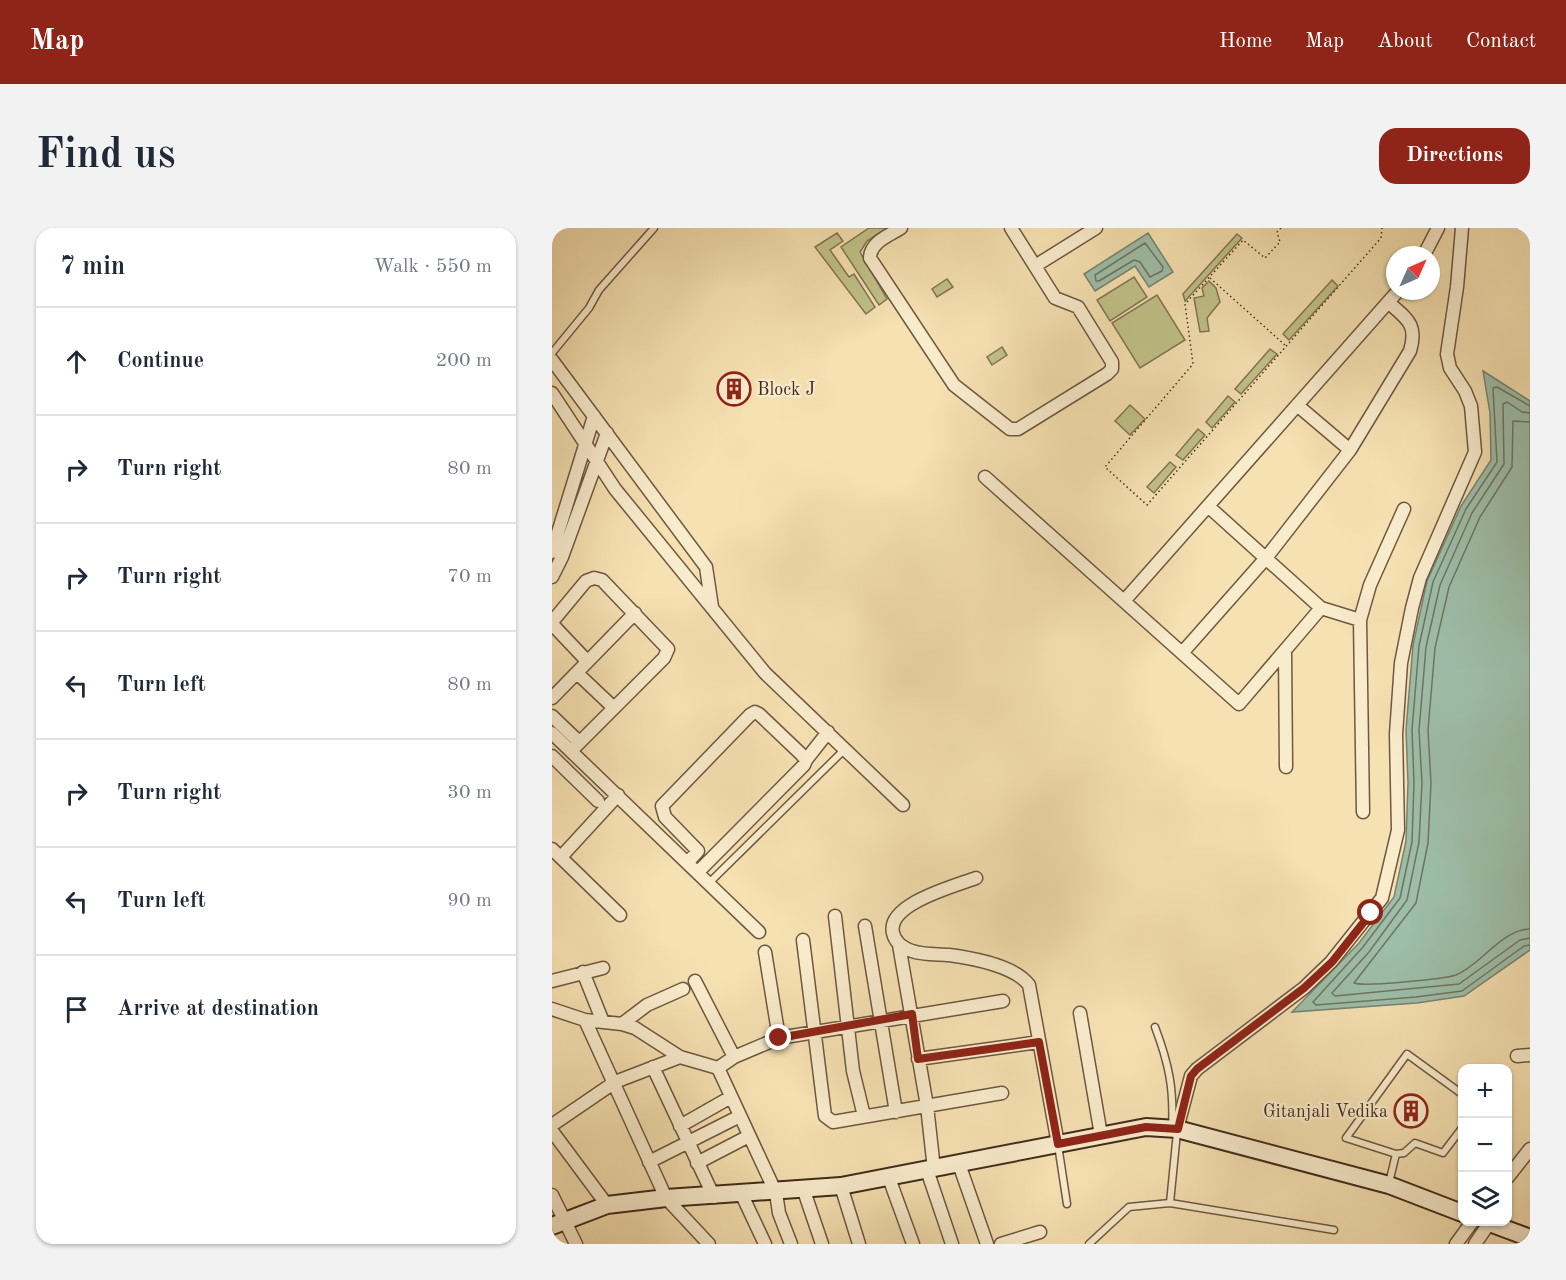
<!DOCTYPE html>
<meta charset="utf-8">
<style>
body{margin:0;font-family:"Old Standard TT",serif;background:#f2f2f3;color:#1f2937}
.controls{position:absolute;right:18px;bottom:18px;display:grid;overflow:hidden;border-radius:12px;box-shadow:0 2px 4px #0004}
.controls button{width:54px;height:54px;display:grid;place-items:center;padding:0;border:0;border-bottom:2px solid #e0e1e3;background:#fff;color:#1f2937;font:30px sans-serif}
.compass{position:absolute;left:834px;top:18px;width:54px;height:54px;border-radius:50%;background:#fff;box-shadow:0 2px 4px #0004;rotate:45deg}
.stop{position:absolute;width:18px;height:18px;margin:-14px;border:4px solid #8f2418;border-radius:50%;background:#fff}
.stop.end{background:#8f2418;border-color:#fff;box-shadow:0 2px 6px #0008}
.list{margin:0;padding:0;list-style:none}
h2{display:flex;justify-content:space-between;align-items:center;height:78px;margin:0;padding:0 24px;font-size:26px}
h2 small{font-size:20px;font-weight:400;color:#747a83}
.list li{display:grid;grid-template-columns:39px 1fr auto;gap:18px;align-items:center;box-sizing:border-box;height:108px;padding:0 24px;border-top:2px solid #e0e1e3}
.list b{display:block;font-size:22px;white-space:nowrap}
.list em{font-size:20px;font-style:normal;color:#747a83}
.icon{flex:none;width:33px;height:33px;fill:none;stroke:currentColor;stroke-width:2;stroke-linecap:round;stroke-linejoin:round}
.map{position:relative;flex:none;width:978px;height:1016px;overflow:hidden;border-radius:18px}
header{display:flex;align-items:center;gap:36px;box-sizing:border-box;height:84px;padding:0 30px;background:#8f2418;color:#fff}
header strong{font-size:28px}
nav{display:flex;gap:33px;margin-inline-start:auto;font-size:21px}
.intro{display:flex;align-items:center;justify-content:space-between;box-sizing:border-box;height:144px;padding:0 36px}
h1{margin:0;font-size:42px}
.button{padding:15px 27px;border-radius:18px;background:#8f2418;color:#fff;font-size:21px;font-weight:700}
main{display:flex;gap:36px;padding:0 36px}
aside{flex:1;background:#fff;border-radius:18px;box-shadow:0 2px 4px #0004}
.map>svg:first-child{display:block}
.green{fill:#c1c289;stroke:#827652;stroke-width:1.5}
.water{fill:#9dbea9;stroke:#798370;stroke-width:1.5}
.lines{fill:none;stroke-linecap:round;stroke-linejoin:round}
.shore{stroke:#707462;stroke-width:1.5}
.lane-casing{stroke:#6f5840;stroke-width:9}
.street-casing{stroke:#6f5840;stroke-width:15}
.secondary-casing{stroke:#422b1a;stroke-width:20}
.path{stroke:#422b1a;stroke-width:1.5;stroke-dasharray:1.5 3;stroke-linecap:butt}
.lane{stroke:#f9eccd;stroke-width:6}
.street{stroke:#f9eccd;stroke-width:12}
.secondary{stroke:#f9eccd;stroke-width:16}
.route{stroke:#8f2418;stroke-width:8}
.labels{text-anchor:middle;stroke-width:4.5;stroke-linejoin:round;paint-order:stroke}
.poi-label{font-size:18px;fill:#422b1a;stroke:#f9eccd;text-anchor:start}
</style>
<header>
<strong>Map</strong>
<nav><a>Home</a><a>Map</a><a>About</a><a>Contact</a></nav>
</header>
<div class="intro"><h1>Find us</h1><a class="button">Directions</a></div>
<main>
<aside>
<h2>7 min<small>Walk · 550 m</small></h2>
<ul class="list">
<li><svg class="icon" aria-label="ahead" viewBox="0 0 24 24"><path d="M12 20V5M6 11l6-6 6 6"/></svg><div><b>Continue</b></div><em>200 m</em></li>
<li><svg class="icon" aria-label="right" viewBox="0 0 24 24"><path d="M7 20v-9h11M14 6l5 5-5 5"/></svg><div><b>Turn right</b></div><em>80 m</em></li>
<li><svg class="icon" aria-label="right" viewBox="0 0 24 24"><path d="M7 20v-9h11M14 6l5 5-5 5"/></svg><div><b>Turn right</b></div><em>70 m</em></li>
<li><svg class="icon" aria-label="left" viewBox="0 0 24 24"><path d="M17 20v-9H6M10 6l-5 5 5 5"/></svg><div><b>Turn left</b></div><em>80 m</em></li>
<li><svg class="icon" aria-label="right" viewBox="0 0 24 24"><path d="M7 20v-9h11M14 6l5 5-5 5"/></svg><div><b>Turn right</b></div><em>30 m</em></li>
<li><svg class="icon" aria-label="left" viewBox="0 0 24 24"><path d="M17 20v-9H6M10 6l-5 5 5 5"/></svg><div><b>Turn left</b></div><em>90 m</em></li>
<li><svg class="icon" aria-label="arrive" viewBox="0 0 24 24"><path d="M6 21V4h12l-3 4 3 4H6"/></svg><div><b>Arrive at destination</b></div></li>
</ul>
</aside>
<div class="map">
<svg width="978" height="1016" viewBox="0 0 978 1016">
<rect width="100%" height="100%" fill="#f6e1b2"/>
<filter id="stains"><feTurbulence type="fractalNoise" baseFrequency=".00333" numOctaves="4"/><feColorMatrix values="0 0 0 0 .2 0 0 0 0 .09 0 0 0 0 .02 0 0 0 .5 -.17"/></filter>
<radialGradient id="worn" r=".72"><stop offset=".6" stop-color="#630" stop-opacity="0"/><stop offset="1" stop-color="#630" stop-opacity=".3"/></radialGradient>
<path class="green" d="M317 0H335L315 13 308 24 335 71 327 77 289 19Z
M285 5 291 13 278 22 297 49 302 46 323 79 314 86 263 19Z
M685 6 690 10 633 73 631 66Z
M582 49 595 69 558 93 545 72Z
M395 51 401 59 385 69 380 61Z
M780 52 786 58 737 112 731 106Z
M657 53 664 60 668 74 655 90 657 103 648 104 642 70 652 68 650 60Z
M605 67 633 112 588 140 560 95Z
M450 119 455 127 440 137 435 129Z
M718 121 725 126 689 166 683 161Z
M676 168 683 174 660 200 654 194Z
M578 177 593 191 578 207 563 193Z
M646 201 653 207 631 232 624 227Z
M618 234 624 239 602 265 595 259Z"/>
<path class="water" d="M596 5 621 44 597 59 583 38 543 63 532 46Z
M931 143 978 173V722L912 768 865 775 740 784 807 715 842 669 854 613 856 555 854 502 861 417 875 353 909 278 939 232 938 185Z"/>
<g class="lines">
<path class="shore" d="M593 15 611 39 610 43 598 49 588 34 582 32 547 53H544L543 47Z
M978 178 945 159 941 160 945 234 914 281 881 354 867 418 860 502 862 555 860 614 848 670 811 719 761 774 764 777 864 769 910 763 972 718 978 717
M978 185 970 184 955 174 951 176 952 236 920 285 888 357 874 419 867 502 870 555 867 614 855 672 817 724 780 765 783 768 907 756 968 712 978 710
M978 194 961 193 960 239 928 289 897 359 883 420 876 502 879 555 876 615 864 675 802 755C811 759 892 751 904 747 929 737 949 702 978 701"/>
<g class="lane-casing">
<path id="lane" d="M0 125 37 80 47 62 102 0
M157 655 293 521
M603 799C617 836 622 861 620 900
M910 866 855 826 794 910 844 926 852 925 863 915 891 925 910 900
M506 917 515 976
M837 955 844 926
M618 975 782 1002
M537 1016 577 979 618 975 625 904"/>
</g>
<g class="street-casing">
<path id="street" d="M349 0C338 7 318 14 318 30L402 157 458 201H466L555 146 560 141V134L526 79 503 70 459 0
M872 27 886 0
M483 38 544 0
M0 132 154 339 160 379
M0 165 63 261 213 445 351 577
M745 177 798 222
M433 249 687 476 769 380
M657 279 769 380 808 392 818 357 852 281
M0 324 42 188
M0 349 10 329 55 205
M572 373 846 63
M808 392 811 584
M0 394 34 353 42 350 50 352 116 421 112 430 19 523
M0 396 35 433
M733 422 734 539
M630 425 714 330 798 222 858 123C866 96 855 91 836 74
M25 445 62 480
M0 470 83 385
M0 488 27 514
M0 505 207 704
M0 528 46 573
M254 532 276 504
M0 621 68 687
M9 629 66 567
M136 634 146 623 113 589 110 578 198 487 203 484 207 486 249 526 254 532 252 537 146 644
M424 650C403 658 334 676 341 705 343 714 351 720 360 723 371 727 385 726 397 727 420 730 463 738 477 757L506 916
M283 688 301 843 312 888
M313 698 344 884
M251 712 273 888 281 894 450 865
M347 717 375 878 382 941
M213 724 227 810
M31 744 51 794
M0 753 51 740
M143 753 182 829
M0 781 33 792 70 796 83 800 128 829 166 840 224 965 227 985 239 1016
M528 785 549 907
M33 792 114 970 157 1016
M70 796 95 777 131 761
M965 828 978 827
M366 831 487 814
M101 839 162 969
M166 840 182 829 227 810 451 773
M0 897 63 854 128 829
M128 898 179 869
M625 901 639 848 645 841 752 760 779 734 830 670 846 602 844 506 849 435 860 380 868 350 923 224 919 178 913 163 898 140 895 126 905 59 910 0
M0 903 55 977
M97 934 188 888
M145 935 197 908
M407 936 435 1016
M375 942 400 1016
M956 949 978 921
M337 950 361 1016
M289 958 307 1016
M252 963 270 1016
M0 967 24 1016
M190 967 213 1016
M449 1016 488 1004
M904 1016 920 994
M923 1016 938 994"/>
</g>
<g class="secondary-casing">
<path id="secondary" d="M935 994 978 1010
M0 998 55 977 114 970 289 958 594 899 625 901 837 957 910 985"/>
</g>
<path class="path" d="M729 0 725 4 728 14 713 30 691 12 633 76 641 136 553 239 595 277 829 10 830 0
M964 0 978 3
M658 50 733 117"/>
<use href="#lane" class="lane"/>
<use href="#street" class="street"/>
<use href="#secondary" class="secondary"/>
</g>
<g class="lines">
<path class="route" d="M227 810 360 786 366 831 487 814 506 916 594 899 626 901 639 848 645 841 752 760 780 734 819 685"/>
</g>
<defs>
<g id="building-ring" transform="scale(1.725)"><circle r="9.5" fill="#f9eccd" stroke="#8f2418" stroke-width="1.5"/><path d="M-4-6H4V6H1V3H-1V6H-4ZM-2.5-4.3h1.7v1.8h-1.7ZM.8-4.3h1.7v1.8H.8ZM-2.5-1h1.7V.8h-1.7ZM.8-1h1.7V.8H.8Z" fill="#8f2418"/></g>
</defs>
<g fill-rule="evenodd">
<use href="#building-ring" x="182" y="161"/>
<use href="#building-ring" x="859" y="883"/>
</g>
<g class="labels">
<g class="poi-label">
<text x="205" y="167">Block J</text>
<text x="836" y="889" text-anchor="end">Gitanjali Vedika</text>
</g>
</g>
<rect width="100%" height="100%" filter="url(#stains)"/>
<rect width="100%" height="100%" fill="url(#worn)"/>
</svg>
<div class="controls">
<button>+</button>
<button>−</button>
<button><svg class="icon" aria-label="layers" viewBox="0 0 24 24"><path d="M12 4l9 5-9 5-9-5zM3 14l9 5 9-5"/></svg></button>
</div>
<svg class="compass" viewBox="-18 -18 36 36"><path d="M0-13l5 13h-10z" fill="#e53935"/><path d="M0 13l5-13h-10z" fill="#747a83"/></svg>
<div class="stop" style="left:819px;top:685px"></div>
<div class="stop end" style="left:227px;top:810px"></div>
</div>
</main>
